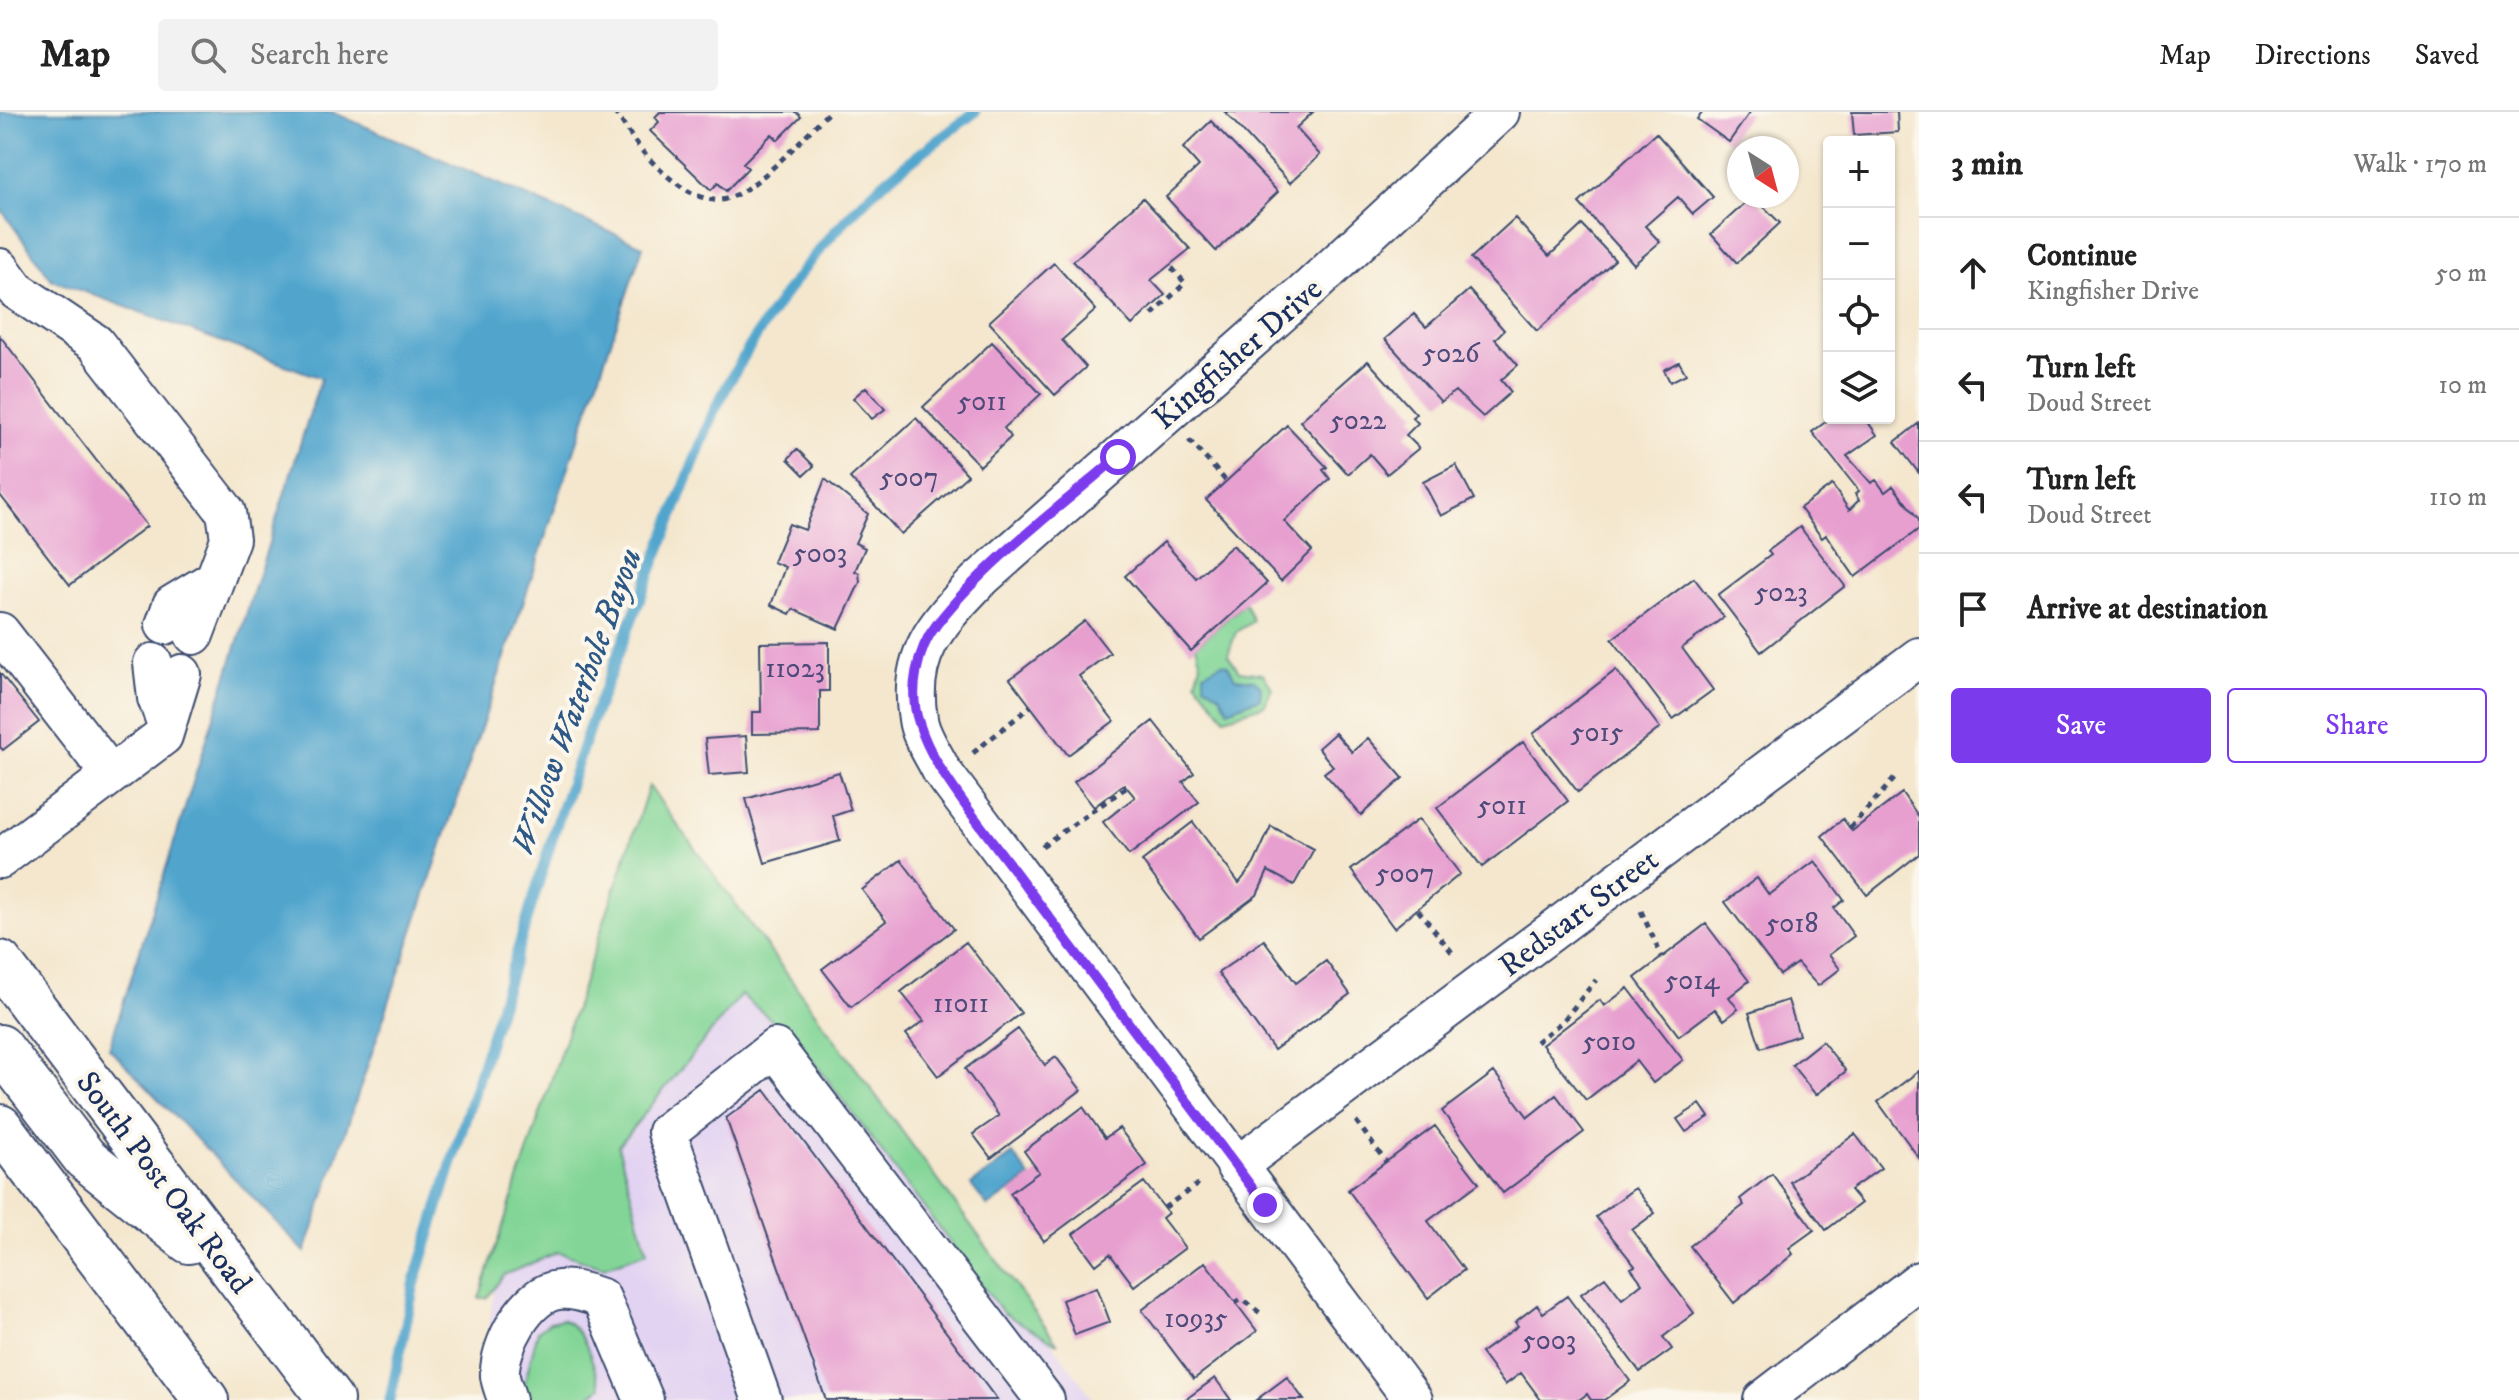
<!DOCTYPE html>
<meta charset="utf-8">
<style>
body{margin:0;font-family:"IM FELL DW Pica",serif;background:#f2f2f2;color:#222}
.controls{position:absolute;right:24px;top:24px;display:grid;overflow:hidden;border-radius:8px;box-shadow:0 2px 6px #0004}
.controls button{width:72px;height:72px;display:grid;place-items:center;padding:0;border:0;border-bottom:2px solid #e0e0e0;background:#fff;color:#222;font:40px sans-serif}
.compass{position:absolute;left:1727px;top:24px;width:72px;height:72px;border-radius:50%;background:#fff;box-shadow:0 2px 6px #0004;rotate:144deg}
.stop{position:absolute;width:24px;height:24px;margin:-18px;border:6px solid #7c3aed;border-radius:50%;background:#fff}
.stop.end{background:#7c3aed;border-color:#fff;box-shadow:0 2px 8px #0008}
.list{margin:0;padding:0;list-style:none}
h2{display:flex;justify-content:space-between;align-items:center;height:104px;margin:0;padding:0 32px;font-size:34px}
h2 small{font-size:26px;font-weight:400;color:#767676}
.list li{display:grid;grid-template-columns:52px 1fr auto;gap:24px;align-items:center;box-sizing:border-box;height:112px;padding:0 32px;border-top:2px solid #e0e0e0}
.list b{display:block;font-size:30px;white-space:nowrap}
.list p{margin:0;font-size:26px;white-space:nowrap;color:#767676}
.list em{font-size:26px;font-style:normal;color:#767676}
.actions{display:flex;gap:16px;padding:24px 32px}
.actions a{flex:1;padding:18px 0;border:2px solid #7c3aed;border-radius:8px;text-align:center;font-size:28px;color:#7c3aed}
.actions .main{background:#7c3aed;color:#fff}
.icon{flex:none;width:44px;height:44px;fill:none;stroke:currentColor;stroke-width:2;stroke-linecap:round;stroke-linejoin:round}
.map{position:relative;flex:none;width:1919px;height:1288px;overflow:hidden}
header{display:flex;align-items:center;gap:48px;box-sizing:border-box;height:112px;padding:0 40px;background:#fff;border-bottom:2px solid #e0e0e0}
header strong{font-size:38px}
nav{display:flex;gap:44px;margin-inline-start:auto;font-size:28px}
.search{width:560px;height:72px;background:#f2f2f2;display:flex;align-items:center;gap:20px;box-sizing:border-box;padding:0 28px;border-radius:8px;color:#767676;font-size:30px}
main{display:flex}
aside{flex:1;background:#fff}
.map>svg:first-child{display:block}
.built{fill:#e3d3f2}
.green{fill:#82d596;stroke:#4e827a;stroke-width:2}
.water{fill:#51a5cd;stroke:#366a96;stroke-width:2}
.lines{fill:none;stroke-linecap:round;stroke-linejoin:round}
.stream{stroke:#51a5cd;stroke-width:11}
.building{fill:#e79fd0}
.minor-casing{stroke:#3c4b6f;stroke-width:42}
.highway-casing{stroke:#3c4b6f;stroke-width:48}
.path{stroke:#3c4b6f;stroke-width:5;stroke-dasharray:6 6;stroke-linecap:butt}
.minor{stroke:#fff;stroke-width:38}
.highway{stroke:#fff;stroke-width:44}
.route{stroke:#7c3aed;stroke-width:10}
.labels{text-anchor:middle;stroke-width:8;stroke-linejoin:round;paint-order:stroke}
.number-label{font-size:28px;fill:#4e4b7a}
.street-label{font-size:32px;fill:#1b2f5e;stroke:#fbf7ec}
.water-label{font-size:34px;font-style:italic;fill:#2e5885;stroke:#fbf7ec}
</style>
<header>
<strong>Map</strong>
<div class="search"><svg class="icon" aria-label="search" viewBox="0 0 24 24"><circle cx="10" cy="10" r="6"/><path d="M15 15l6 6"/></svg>Search here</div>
<nav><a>Map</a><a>Directions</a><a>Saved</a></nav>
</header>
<main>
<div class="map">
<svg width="1919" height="1288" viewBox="0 0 1919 1288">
<rect width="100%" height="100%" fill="#fbf7ec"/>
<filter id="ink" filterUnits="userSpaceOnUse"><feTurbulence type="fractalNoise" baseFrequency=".0125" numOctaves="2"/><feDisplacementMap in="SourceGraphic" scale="16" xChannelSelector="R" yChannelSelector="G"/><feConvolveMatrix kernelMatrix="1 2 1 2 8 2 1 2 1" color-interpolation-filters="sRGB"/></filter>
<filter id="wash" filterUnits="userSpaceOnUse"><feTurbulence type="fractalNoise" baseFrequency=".006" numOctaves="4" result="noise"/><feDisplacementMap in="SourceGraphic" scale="32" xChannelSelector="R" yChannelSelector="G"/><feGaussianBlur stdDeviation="1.8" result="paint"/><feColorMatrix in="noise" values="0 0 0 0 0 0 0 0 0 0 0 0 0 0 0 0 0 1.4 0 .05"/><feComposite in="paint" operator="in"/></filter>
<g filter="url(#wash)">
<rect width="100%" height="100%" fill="#f4e7ce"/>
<path class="built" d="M759 831 1094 1288H479L498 1151Z"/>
<path class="green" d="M1245 491 1253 509 1236 520 1228 543 1239 559 1263 562 1272 576 1265 593 1225 606 1196 569 1201 552 1196 534Z
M649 674 1058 1232 1003 1201 799 930 741 883 618 1034 647 1140 604 1155 558 1140 504 1163 487 1186H479Z
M562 1207C587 1219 592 1251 601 1275L585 1288H520L538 1219 550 1210Z"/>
<path class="water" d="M0 0H332L643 134 305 1140 109 936 321 266 52 168 0 96Z
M1222 551 1228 553 1235 566 1254 568 1261 574 1260 586 1228 598 1220 583 1204 572V561Z
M1013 1042 1030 1065 988 1095 971 1073Z"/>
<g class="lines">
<path class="stream" d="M390 1288 414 1173 556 714 591 611 714 299C753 221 806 146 869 84 901 53 940 28 975 0"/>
</g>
<g id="blocks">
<path class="building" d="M660 0H796L801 5 778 28 772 22 743 51 748 56 726 79 718 71 711 78 650 19 659 10 655 5Z
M1225 0H1313L1296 16 1320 43 1290 71Z
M1702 0H1750L1729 30 1697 7Z
M1852 0H1897L1898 20 1854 23Z
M1211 9 1278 80 1216 139 1166 85 1199 54 1183 36Z
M1656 21 1713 85 1693 102 1678 85 1645 114 1660 130 1634 152 1579 91Z
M1753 84 1780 111 1737 151 1711 122Z
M1143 86 1190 137 1151 168 1165 183 1132 213 1073 149Z
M1515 106 1549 144 1582 113 1615 148 1537 219 1471 146Z
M1054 151 1096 198 1062 228 1086 255 1055 283 989 210Z
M1469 178 1504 218 1495 227 1518 253 1501 268 1511 280 1483 305 1455 279 1441 290 1385 227 1414 202 1426 215Z
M0 224 147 414 70 473 0 383Z
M992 230 1041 282 1004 316 1011 325 980 354 923 295Z
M1368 249 1416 302 1412 305 1418 311 1406 323 1419 336 1387 362 1370 342 1348 362 1300 309Z
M1679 250 1686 262 1670 270 1664 258Z
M866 275 885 297 872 307 853 286Z
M916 306 968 363 901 422 850 366Z
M1831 306H1865L1877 323 1847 344 1871 371 1876 368 1885 380 1893 374 1919 408V417L1855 465 1826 423 1822 426 1800 396 1832 373 1849 398 1859 388 1855 382 1859 379 1812 320Z
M1919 311V361L1895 330Z
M1287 313 1327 355 1323 358 1330 367 1284 409 1312 439 1281 469 1206 388Z
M797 337 814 354 804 363 788 347Z
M1456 353 1474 387 1441 404 1423 370Z
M825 367 868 402 855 431 865 436 855 459 859 461 860 470 838 517 793 497 790 502 771 493 785 455 773 450 789 412 805 418Z
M1800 415 1845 474 1761 540 1718 483 1771 443 1768 439Z
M1164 430 1196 466 1233 433 1267 471 1191 539 1125 464Z
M1694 466 1724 505 1682 536 1713 578 1673 607 1612 527Z
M1085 509 1110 541 1079 564 1114 609 1068 643 1010 567Z
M829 530V579H820V621L752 622V600H761L760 531Z
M1616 558 1660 616 1578 680 1533 622Z
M0 561 39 610 3 638 0 635Z
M1153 609 1194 661 1183 670 1199 690 1129 743 1103 710 1135 685 1124 672 1094 695 1074 670Z
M1335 621 1352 640 1368 626 1403 666 1361 703 1324 661 1333 654 1318 636Z
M746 624 749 660 709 663 705 627Z
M1523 630 1568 689 1482 755 1437 696Z
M839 660 851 698 833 704 840 729 765 751 746 687Z
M1902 681 1919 705V742L1867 783 1822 724 1843 707 1852 719Z
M1419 707 1460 762 1394 816 1351 758Z
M1193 710 1239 771 1254 752 1271 714 1314 737 1294 773 1268 759 1257 783 1199 826 1142 749Z
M901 748 954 817 851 895 822 857 886 809 862 778Z
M1815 749 1844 788 1834 796 1854 824 1829 843 1840 857 1818 874 1797 851 1780 863 1725 790 1757 766 1769 783Z
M1706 812 1749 869 1729 885 1738 897 1724 908 1715 897 1679 924 1635 866Z
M1264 828 1296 871 1326 849 1350 882 1274 938 1218 861Z
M966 830 1021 901 938 964 906 922 924 909 901 880Z
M1628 876 1683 948 1653 971 1636 949 1586 988 1542 933 1600 888 1604 894Z
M1788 888 1799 923 1761 936 1749 901Z
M1018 917 1045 953 1056 945 1081 978 991 1046 973 1022 999 1004 965 957Z
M1822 929 1846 959 1816 983 1792 953Z
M1919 959V1046L1878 990Z
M1494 960 1528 1005 1556 983 1584 1020 1503 1081 1442 999Z
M765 978 997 1288H826L726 1006Z
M1700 992 1709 1005 1686 1020 1677 1007Z
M1083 995 1105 1026 1119 1016 1147 1053 1044 1129 1010 1081 1039 1060 1024 1039Z
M1435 1014 1479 1071 1428 1109 1464 1158 1428 1186 1348 1078Z
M1855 1022 1881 1056 1850 1078 1861 1091 1826 1118 1790 1070Z
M1772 1062 1814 1118 1789 1136 1793 1142 1734 1191 1690 1134 1744 1093 1740 1087Z
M1144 1070 1168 1101 1162 1106 1185 1136 1134 1174 1110 1142 1096 1153 1073 1122Z
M1635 1076 1655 1101 1632 1118 1694 1201 1663 1225 1672 1237 1640 1260 1581 1182 1605 1165 1622 1187 1642 1171 1631 1156 1635 1154 1596 1105Z
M1205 1150 1257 1219 1194 1267 1142 1198Z
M1097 1175 1110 1210 1075 1223 1062 1188Z
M1567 1184 1630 1269 1604 1288H1591L1587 1282 1579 1288H1541L1521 1261 1505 1273 1481 1241 1518 1214 1515 1210 1537 1193 1543 1201Z
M1287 1265 1304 1288H1256Z
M1215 1266 1231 1288H1185Z"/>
</g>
</g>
<g filter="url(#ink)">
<use href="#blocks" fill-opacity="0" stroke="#3c4b6f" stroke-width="2"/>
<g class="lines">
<g class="minor-casing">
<path id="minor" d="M0 156 16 178 95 231 226 400 230 427 194 523
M165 513 172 493 215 467
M0 520 111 663
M153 551 157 586 166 610
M0 747 163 624 182 562
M1236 1055 1919 545
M507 1288C505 1280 501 1272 500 1264 498 1235 527 1180 559 1178 574 1176 588 1182 601 1186L644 1288
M762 1288 667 1020 775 936 1045 1288
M1413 1288 941 658C934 643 920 624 918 607 907 543 936 513 977 470L1312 174 1500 0
M1763 1288 1919 1169"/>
</g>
<g class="highway-casing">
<path id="highway" d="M0 851 331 1288
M0 935 85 1046 189 1129
M0 1015 206 1288"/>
</g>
<path class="path" d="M614 0C625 12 632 28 643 40 660 59 687 85 714 88 746 93 805 22 829 0
M1152 203 1185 171 1171 155
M1189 328 1226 369
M973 641 1031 594
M1850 716 1896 665
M1042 734 1127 675
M1418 798 1455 844
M1641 799 1662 845
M1536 930 1563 909 1596 868
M1356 1009 1386 1050
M1164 1096 1202 1069
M1235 1191 1242 1187 1264 1204"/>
<use href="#minor" class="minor"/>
<use href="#highway" class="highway"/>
</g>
</g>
<g class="lines" filter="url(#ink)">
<path class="route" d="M1118 345C1059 396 985 450 937 512 917 537 908 580 919 611 929 644 951 673 971 701L1265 1093"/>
</g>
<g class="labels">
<g class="number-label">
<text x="1451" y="250">5026</text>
<text x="982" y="298">5011</text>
<text x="1358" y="317">5022</text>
<text x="909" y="374">5007</text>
<text x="820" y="450">5003</text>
<text x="1781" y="489">5023</text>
<text x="795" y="565">11023</text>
<text x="1597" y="629">5015</text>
<text x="1502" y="702">5011</text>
<text x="1405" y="770">5007</text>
<text x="1792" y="820">5018</text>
<text x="1692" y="877">5014</text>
<text x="961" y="900">11011</text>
<text x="1609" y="938">5010</text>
<text x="1196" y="1215">10935</text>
<text x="1549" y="1237">5003</text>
</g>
<g class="street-label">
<text transform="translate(1237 241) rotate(-41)" y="11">Kingfisher Drive</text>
<text transform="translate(1578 800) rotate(-37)" y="11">Redstart Street</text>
<text transform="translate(165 1070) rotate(53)" y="11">South Post Oak Road</text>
</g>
<g class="water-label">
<text transform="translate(575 589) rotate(-70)" y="12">Willow Waterhole Bayou</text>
</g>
</g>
</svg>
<div class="controls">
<button>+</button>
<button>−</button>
<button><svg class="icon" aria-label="locate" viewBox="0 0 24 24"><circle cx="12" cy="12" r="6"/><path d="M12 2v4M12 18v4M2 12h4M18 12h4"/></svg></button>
<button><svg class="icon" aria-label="layers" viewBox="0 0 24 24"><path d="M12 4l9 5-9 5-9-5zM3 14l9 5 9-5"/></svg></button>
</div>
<svg class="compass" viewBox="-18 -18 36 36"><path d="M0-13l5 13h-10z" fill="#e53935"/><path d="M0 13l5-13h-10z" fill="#767676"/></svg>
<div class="stop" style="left:1118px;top:345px"></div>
<div class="stop end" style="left:1265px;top:1093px"></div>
</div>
<aside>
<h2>3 min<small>Walk · 170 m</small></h2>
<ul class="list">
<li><svg class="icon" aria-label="ahead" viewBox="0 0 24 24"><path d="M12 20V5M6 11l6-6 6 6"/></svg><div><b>Continue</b><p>Kingfisher Drive</p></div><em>50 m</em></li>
<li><svg class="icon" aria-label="left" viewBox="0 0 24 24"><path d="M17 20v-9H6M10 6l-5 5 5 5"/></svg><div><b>Turn left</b><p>Doud Street</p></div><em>10 m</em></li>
<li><svg class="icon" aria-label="left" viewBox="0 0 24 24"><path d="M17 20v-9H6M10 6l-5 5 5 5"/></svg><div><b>Turn left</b><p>Doud Street</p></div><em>110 m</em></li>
<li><svg class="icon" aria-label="arrive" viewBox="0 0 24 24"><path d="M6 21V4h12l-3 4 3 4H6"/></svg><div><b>Arrive at destination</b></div></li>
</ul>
<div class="actions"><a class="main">Save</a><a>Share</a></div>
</aside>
</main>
